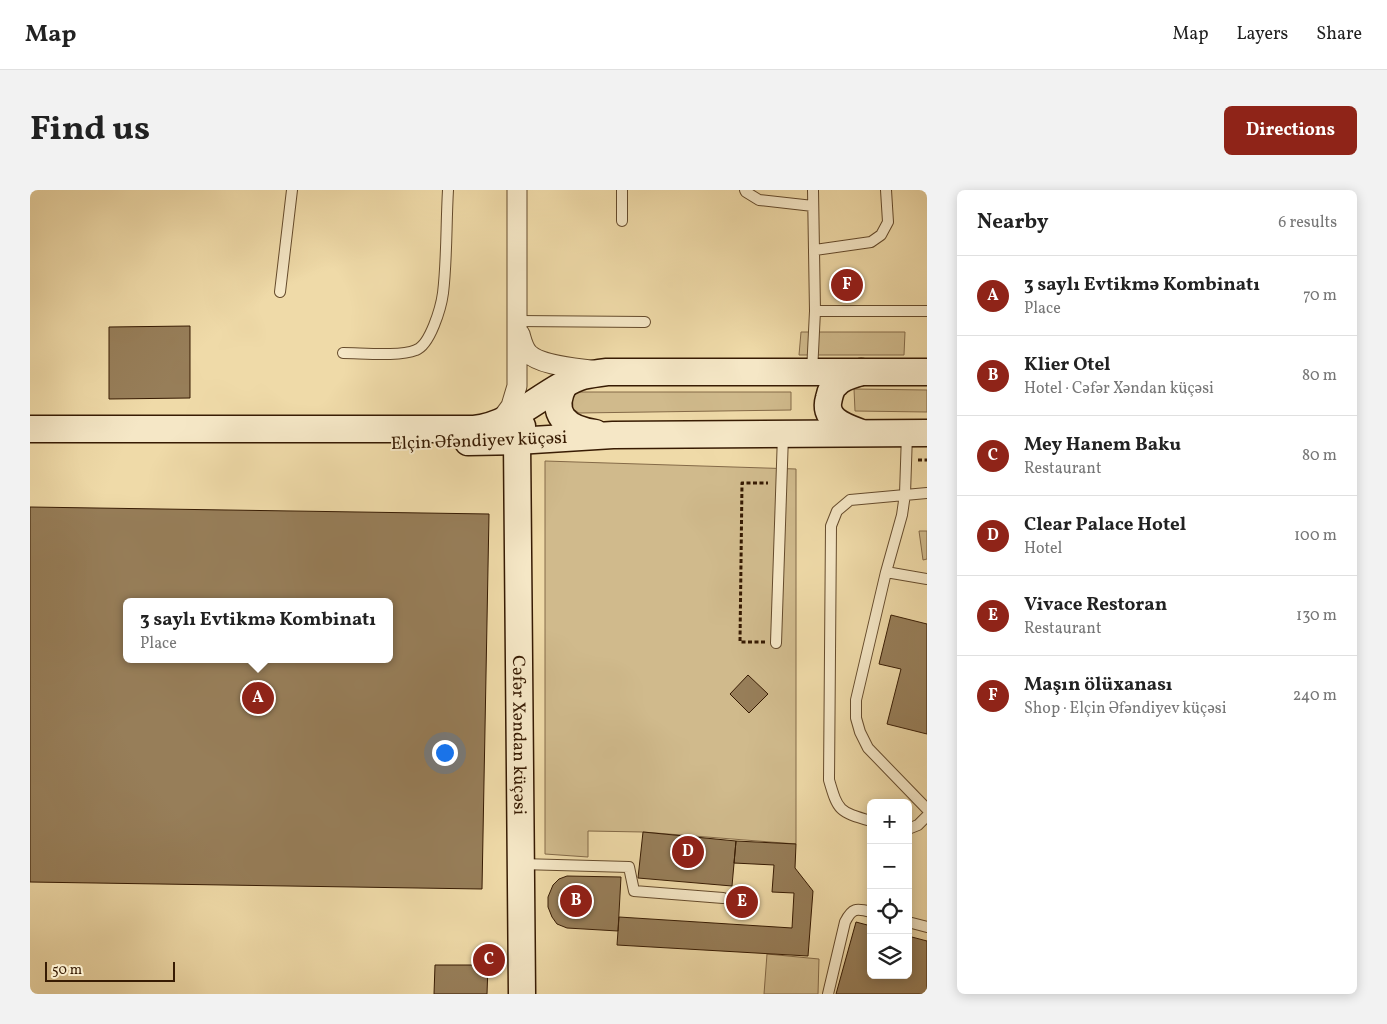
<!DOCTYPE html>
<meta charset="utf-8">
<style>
body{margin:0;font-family:Vollkorn,serif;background:#f2f2f2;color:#222}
.controls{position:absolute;right:15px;bottom:15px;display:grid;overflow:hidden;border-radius:8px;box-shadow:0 2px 12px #0003}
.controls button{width:45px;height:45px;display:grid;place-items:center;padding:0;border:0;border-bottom:1px solid #e0e0e0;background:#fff;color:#222;font:25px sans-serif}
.scale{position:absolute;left:15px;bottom:12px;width:130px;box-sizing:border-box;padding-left:5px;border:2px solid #371b03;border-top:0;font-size:14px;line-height:18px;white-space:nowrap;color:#371b03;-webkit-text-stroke:4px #f5e7c6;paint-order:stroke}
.you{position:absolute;left:414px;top:562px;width:18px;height:18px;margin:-12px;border:4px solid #fff;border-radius:50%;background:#1a73e8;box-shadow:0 0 0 8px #1a73e833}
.badge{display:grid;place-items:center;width:32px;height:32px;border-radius:50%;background:#8f2418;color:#fff;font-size:16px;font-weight:700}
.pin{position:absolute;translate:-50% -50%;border:2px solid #fff;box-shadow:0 1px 5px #0006}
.popup{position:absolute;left:93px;top:408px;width:270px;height:65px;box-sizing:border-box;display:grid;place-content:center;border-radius:8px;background:#fff;filter:drop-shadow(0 1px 4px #0005);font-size:16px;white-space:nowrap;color:#767676}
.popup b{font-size:19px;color:#222}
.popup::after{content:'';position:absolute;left:50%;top:100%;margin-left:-10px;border:10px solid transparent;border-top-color:#fff}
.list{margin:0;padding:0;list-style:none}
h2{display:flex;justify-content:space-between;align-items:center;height:65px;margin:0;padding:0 20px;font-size:21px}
h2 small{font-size:16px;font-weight:400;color:#767676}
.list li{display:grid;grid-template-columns:32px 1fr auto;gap:15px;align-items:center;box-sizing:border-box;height:80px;padding:0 20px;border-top:1px solid #e0e0e0}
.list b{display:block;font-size:19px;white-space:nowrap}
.list p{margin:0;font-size:16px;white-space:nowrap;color:#767676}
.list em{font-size:16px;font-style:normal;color:#767676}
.icon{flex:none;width:28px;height:28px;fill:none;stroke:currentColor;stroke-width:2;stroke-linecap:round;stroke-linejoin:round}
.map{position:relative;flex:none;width:897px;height:804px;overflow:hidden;border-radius:8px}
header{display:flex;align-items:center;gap:30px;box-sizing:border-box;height:70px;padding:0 25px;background:#fff;border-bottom:1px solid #e0e0e0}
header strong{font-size:24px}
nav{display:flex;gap:28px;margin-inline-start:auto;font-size:18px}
.intro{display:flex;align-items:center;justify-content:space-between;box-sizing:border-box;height:120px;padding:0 30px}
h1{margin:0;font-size:35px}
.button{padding:12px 22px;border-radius:8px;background:#8f2418;color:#fff;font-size:18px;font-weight:700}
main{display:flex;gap:30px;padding:0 30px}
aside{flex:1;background:#fff;border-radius:8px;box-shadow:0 2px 12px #0003}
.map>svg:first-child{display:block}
.green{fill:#d0ba8c;stroke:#846a48}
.building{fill:#977e59;stroke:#371b03;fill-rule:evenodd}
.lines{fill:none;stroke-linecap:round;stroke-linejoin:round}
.lane-casing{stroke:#654b2c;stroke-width:12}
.street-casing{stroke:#654b2c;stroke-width:21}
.secondary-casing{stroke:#371b03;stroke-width:29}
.path{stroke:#371b03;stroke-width:3;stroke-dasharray:4 2.5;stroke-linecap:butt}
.lane{stroke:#f5e7c6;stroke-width:10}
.street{stroke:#f5e7c6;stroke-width:19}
.secondary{stroke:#f5e7c6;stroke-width:26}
.labels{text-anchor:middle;stroke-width:4;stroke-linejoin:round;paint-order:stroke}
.street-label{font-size:18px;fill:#371b03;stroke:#f5e7c6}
</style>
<header>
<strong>Map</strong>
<nav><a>Map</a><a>Layers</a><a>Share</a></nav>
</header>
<div class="intro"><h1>Find us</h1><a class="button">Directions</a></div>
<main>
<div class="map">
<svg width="897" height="804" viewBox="0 0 897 804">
<rect width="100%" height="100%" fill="#efdaa8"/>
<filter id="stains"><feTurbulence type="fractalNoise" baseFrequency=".004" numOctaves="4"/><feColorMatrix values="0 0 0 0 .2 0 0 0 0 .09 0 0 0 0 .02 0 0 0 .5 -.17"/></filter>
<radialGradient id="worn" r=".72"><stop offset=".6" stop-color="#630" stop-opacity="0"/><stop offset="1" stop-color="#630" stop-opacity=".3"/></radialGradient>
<path class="green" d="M771 142H875L874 165H769Z
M824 199 897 200V222L825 221Z
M548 202H761V220L549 223 543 219 542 208Z
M515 271 766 279V654L613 642 558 641V667L515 664Z
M889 341H897V369L893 370Z
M737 764 789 769 788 804H734Z"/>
<path class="building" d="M160 136V208L79 209V137Z
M0 317 459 324 452 699 0 692ZM97 412H359V469H97Z
M861 425 897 434V544L857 534 871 479 849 474Z
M718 485 738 504 719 523 700 504Z
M613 642 706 651 702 696 608 688Z
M706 651 766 654 765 678 783 701 778 766 587 755 589 727 762 738 764 703 742 702 744 675 704 673Z
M537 686 591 687 588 741 537 738 527 734 522 727 518 717V707L523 695 529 689Z
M826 732 841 736V785H878V746L897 751V804H806Z
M405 775H458L457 804H404Z"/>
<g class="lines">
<g class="lane-casing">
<path id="lane" d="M592 0V31
M715 0 716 2 729 10 783 16
M783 0 785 121H897
M785 60 841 52 851 45 858 32 856 0
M250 102 262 0
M487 131 615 132
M313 163C332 163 369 167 386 160 400 155 411 118 413 103 417 70 416 34 418 0
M782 182 785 121
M877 244 875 304 872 325 856 382 826 510V528L830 542 838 558 897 619
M856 382 897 389
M746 453 753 245
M841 631C809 622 808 621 799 590L801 336 807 321 820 310 897 303
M878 639 888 635 897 626
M491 674 599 677 604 701 693 708
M878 732 897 737
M798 804 815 732C822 718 826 718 841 722"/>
</g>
<g class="street-casing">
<path id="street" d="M490 144C492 151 493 157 498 163 510 176 549 178 567 181
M470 231 481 216 487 196V0"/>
</g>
<g class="secondary-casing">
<g id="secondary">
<path d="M534 195C519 224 536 239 565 243"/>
<path id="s1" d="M492 236 487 251 492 804"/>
<path d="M0 239H444C485 235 516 198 553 186 561 184 569 183 577 182H897"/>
<path d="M829 242C813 236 793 229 799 208 800 203 802 197 806 194 812 187 823 185 831 182"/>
<path d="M438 252 487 251 583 245 897 243"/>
</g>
</g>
<path class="path" d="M888 270H897
M735 452H710L712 293H738"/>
<use href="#lane" class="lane"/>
<use href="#street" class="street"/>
<use href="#secondary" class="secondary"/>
</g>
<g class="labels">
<g class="street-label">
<text transform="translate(449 250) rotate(-2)" y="6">Elçin Əfəndiyev küçəsi</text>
<text dy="6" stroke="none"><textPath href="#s1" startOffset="310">Cəfər Xəndan küçəsi</textPath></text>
</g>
</g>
<rect width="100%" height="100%" filter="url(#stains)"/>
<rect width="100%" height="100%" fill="url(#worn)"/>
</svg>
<div class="controls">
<button>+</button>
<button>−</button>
<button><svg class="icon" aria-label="locate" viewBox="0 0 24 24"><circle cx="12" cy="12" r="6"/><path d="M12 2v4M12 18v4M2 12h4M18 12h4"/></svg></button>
<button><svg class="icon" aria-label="layers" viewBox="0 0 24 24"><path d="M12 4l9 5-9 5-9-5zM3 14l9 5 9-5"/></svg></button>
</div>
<div class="scale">50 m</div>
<div class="you"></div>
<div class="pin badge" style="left:228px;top:508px">A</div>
<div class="popup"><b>3 saylı Evtikmə Kombinatı</b>Place</div>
<div class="pin badge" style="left:546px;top:711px">B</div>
<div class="pin badge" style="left:459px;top:770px">C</div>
<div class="pin badge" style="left:658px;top:662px">D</div>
<div class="pin badge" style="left:712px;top:712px">E</div>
<div class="pin badge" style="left:817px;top:95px">F</div>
</div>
<aside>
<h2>Nearby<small>6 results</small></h2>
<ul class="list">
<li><span class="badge">A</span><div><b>3 saylı Evtikmə Kombinatı</b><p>Place</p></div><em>70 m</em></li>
<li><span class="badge">B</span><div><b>Klier Otel</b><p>Hotel · Cəfər Xəndan küçəsi</p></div><em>80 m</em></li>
<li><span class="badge">C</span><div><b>Mey Hanem Baku</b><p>Restaurant</p></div><em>80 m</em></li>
<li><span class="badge">D</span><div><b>Clear Palace Hotel</b><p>Hotel</p></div><em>100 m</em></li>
<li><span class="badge">E</span><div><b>Vivace Restoran</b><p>Restaurant</p></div><em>130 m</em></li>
<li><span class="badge">F</span><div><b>Maşın ölüxanası</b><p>Shop · Elçin Əfəndiyev küçəsi</p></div><em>240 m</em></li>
</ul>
</aside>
</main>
